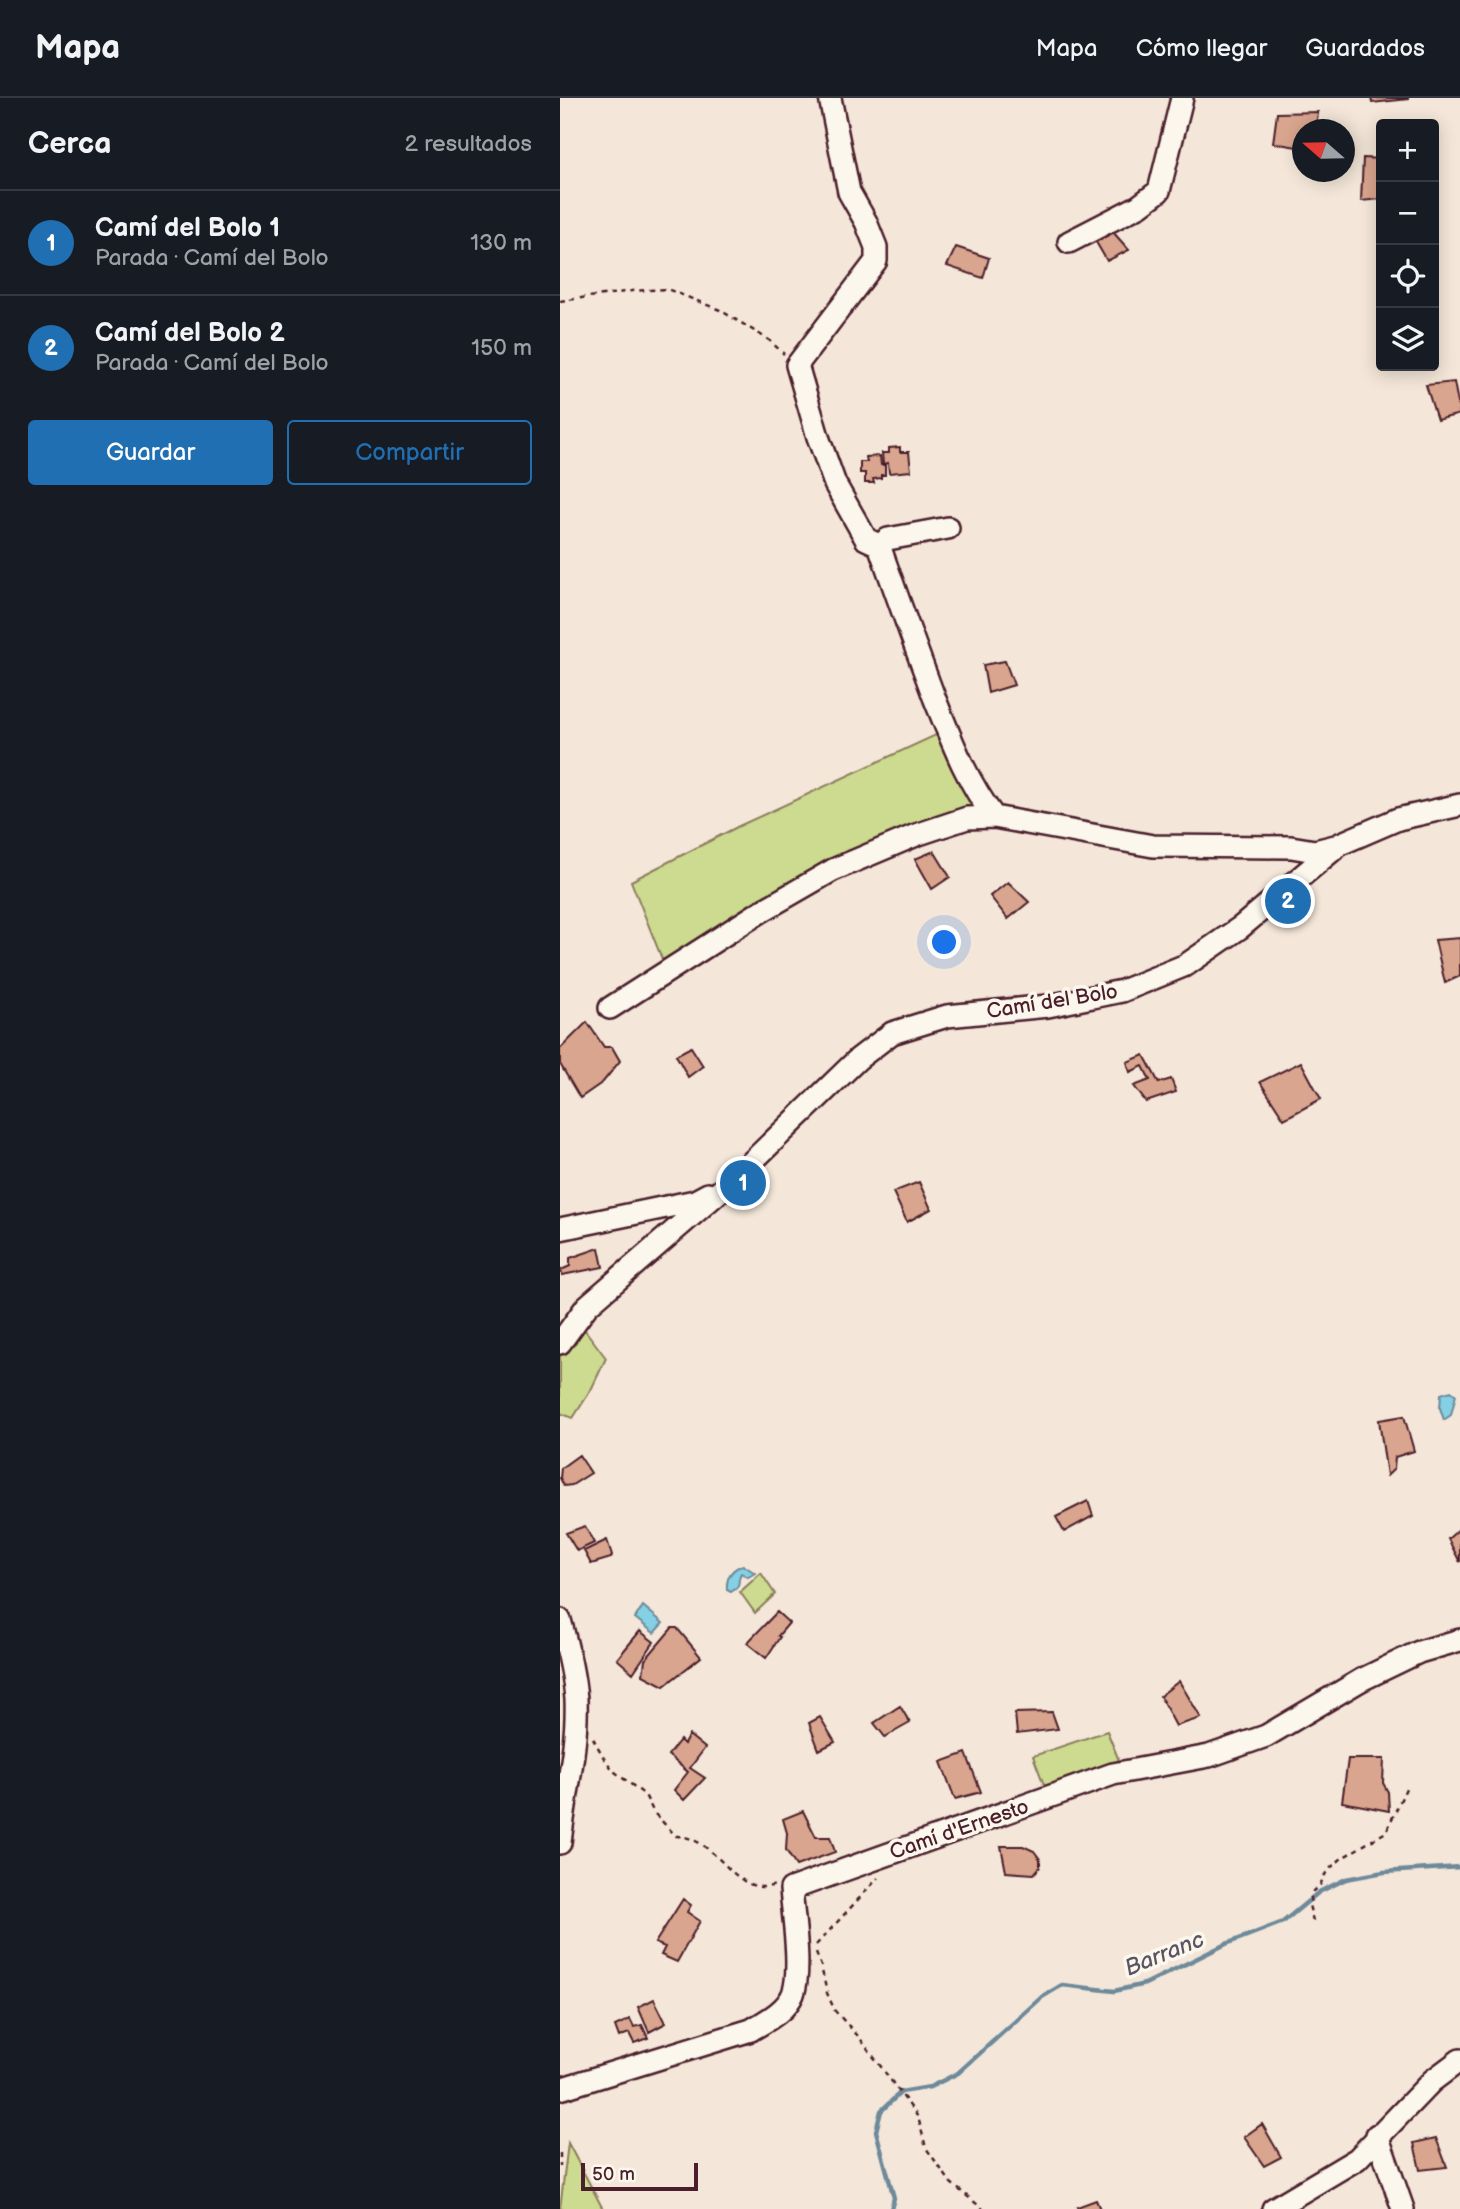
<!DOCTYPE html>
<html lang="es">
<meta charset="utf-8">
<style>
body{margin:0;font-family:"Balsamiq Sans",sans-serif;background:#20242c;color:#f1f3f6}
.controls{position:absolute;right:21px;top:21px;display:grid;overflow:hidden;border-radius:7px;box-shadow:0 4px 18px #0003}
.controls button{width:63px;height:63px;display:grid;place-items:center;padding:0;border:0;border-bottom:2px solid #363941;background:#171b24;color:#f1f3f6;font:35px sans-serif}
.compass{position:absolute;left:732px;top:21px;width:63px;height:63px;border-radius:50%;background:#171b24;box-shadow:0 4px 18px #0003;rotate:290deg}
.scale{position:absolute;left:21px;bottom:18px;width:117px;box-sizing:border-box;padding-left:7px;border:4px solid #4a1f2b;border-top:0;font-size:19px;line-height:24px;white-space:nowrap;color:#4a1f2b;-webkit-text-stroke:5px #fbf7ec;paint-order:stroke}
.you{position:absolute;left:385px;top:845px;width:24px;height:24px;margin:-18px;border:5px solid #fff;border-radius:50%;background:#1a73e8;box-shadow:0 0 0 10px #1a73e833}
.badge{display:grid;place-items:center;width:46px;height:46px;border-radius:50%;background:#1f6fb2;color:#fff;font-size:23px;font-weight:700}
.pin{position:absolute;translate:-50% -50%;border:4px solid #fff;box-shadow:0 2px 7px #0006}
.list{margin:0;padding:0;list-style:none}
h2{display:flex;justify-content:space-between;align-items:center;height:91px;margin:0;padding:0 28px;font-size:30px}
h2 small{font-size:23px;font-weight:400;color:#9ea1a6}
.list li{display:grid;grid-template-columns:46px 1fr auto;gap:21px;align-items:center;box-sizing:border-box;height:105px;padding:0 28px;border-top:2px solid #363941}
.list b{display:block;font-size:26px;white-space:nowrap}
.list p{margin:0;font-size:23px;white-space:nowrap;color:#9ea1a6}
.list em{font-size:23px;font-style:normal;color:#9ea1a6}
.actions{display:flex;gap:14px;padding:21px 28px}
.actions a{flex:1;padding:16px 0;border:2px solid #1f6fb2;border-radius:7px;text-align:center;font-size:24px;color:#1f6fb2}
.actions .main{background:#1f6fb2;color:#fff}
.icon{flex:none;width:38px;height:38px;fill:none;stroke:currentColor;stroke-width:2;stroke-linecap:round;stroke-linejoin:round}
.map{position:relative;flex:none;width:900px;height:2111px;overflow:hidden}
header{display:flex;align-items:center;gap:42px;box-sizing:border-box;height:98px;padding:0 35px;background:#171b24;border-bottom:2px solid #363941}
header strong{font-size:33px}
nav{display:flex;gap:38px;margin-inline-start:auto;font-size:24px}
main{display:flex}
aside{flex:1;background:#171b24}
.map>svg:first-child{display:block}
.green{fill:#ccdb8f;stroke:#8b7d5d;stroke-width:2}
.water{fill:#84d0e4;stroke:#6d899a;stroke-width:2}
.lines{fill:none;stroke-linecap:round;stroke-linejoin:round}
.stream{stroke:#6d899a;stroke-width:4.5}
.building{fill:#d9a58e;stroke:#4a1f2b;stroke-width:2}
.minor-casing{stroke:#4a1f2b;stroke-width:26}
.path{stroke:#4a1f2b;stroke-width:2.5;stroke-dasharray:5 5;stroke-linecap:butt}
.minor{stroke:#fbf7ec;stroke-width:21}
.labels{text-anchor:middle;stroke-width:7;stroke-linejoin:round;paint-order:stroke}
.street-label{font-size:21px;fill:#4a1f2b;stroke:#fbf7ec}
.water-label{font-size:23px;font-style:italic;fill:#5b5462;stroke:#fbf7ec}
</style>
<header>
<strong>Mapa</strong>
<nav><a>Mapa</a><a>Cómo llegar</a><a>Guardados</a></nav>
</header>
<main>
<aside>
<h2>Cerca<small>2 resultados</small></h2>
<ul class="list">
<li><span class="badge">1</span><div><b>Camí del Bolo 1</b><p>Parada · Camí del Bolo</p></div><em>130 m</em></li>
<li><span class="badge">2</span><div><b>Camí del Bolo 2</b><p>Parada · Camí del Bolo</p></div><em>150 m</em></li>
</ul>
<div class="actions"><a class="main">Guardar</a><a>Compartir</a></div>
</aside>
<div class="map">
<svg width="900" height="2111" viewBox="0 0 900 2111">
<rect width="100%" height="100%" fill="#f4e7d9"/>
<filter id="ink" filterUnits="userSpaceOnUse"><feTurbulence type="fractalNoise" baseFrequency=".0143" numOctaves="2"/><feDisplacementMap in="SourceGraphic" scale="14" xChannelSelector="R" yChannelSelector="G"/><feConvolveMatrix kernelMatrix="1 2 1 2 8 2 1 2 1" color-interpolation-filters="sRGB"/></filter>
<g filter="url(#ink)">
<path class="green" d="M378 636 412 708 320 745 104 866 71 783 179 728Z
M19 1224 46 1260 31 1292 13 1320 0 1315V1255Z
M201 1475 215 1496 195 1515 180 1494Z
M547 1633 560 1665 486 1692 473 1658Z
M8 2045 43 2111H0Z"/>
<path class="water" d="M891 1293 896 1297 891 1317 884 1322 880 1310 881 1296Z
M183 1467 195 1475 188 1479 181 1475C176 1484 183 1487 171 1494L167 1492C166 1480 171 1471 183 1467Z
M83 1508 103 1525 94 1535 75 1520Z"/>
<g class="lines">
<path class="stream" d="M331 2111 334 2100 316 2033 321 2013 341 1994 370 1989 398 1975 482 1899 502 1887 554 1893 585 1886 666 1846 723 1824 759 1794 786 1781 824 1774 900 1769"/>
</g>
<path class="building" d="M811 0H848V1L812 5Z
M758 14 756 32H743V50L713 45 717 15Z
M803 60 821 61V101L801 103Z
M553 134 569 152 547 163 536 144Z
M396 149 429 160 423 180 387 168Z
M894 284 900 316 877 322 866 287Z
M340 349V354H349L351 373 329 375 328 365 323 366 322 355H329V350Z
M320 358 321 367H325V377H321V380L313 381 314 385H305V375H300V364H307L306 359Z
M445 563 454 587 428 595 423 567Z
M374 753 390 779 372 791 355 761Z
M448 784 469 804 448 821 430 798Z
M900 840V878L885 885 875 842Z
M27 924 44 949H52L60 963 43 984 20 1000 0 966V951Z
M131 949 143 968 128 979 116 957Z
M584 957 599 985 611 981 616 994 586 1004 574 988 590 982 583 968 570 974 567 964Z
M741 964 761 1001 724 1021 700 984Z
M359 1084 371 1111 347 1124 333 1094Z
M39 1150 43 1169 2 1177 1 1172 10 1168V1160Z
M844 1318 854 1353 835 1359 834 1371 827 1378 819 1322Z
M19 1357 31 1375 12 1387 4 1388 0 1380 1 1370Z
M528 1403 533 1418 504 1434 496 1419Z
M25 1428 34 1445 17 1453 6 1435Z
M900 1430V1464L888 1441Z
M47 1442 52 1457 51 1460 31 1466 24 1453Z
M217 1514 229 1525 218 1538 220 1539 206 1560 187 1545Z
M112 1530H117L141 1559 104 1588 83 1577 85 1562Z
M80 1533 94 1544 73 1575 57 1561Z
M619 1583 641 1620 616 1628 600 1598Z
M340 1608 350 1625 325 1639 314 1625Z
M492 1614 498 1631 457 1636 455 1615Z
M260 1619 275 1644 259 1652 249 1625Z
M129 1637 145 1650 130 1670 145 1680 124 1702 114 1692 128 1674 108 1657 120 1642 124 1646Z
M406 1655 421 1694 395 1701 381 1664Z
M788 1661H824L823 1685 828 1694 829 1713 782 1704Z
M243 1713 256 1739H270L275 1754 236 1768 226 1752 227 1735 223 1721Z
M441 1748H463L474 1753 480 1761V1769L474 1776 446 1774Z
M123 1801 131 1807 127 1814 140 1823 117 1864 101 1857 105 1849 95 1845Z
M94 1901 106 1925 89 1934 78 1909Z
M70 1921 74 1929 82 1927 88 1940 74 1945 69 1935 59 1939 55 1928Z
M702 2026 721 2059 704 2068 684 2039Z
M876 2040 887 2069 860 2072 854 2045Z
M536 2102 540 2111H518L517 2109Z"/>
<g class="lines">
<g class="minor-casing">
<path id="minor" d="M270 0 289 94 306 124 316 149V163L237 267 258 339 275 386 306 441 319 447
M509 144 579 108 599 93 622 0
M388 430 328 441 319 447C337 498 355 548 374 599 391 641 406 682 434 719
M50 910 200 814 273 772 356 737 407 720 434 719 593 748 731 749 755 753 775 748
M0 1131 135 1103 148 1096
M0 1245 27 1208 174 1081 298 961 332 935 387 918 488 908 562 893 626 867 681 829 780 746 838 721 900 707
M0 1522C7 1547 14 1575 16 1601 18 1649 5 1697 0 1745
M0 1991 191 1932C206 1923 226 1913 233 1896 242 1873 233 1817 231 1791L553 1676 649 1658 706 1638 801 1582 859 1554 900 1542
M817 2037 843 2111
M713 2111 797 2061 872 1983 900 1962"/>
</g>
<path class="path" d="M0 203 72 193 107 191 160 212 209 242 224 256
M33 1640 45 1662 55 1674 85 1697 94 1715 116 1738C158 1738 174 1801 215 1787
M753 1823 749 1807 753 1793 760 1787 767 1773 782 1760 826 1734 847 1688
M256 1847 318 1780
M256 1855 261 1868 267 1895 275 1913 299 1939 358 2019 366 2050 391 2085 423 2111
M0 2055V2068"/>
<use href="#minor" class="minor"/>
</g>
</g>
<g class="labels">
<g class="street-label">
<text transform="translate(492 903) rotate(-9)" y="7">Camí del Bolo</text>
<text transform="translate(399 1731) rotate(-19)" y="7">Camí d'Ernesto</text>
</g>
<g class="water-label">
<text transform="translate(604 1855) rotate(-22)" y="8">Barranc</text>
</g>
</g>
</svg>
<div class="controls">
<button>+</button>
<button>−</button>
<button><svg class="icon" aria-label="locate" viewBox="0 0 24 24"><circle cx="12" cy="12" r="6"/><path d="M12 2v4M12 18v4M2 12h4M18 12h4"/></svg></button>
<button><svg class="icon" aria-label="layers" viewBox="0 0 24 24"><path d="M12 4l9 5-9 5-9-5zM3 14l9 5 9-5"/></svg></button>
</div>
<svg class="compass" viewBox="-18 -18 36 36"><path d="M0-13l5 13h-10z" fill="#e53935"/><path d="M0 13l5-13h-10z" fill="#9ea1a6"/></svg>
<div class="scale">50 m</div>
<div class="you"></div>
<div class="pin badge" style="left:183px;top:1085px">1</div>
<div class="pin badge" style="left:728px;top:803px">2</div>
</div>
</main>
